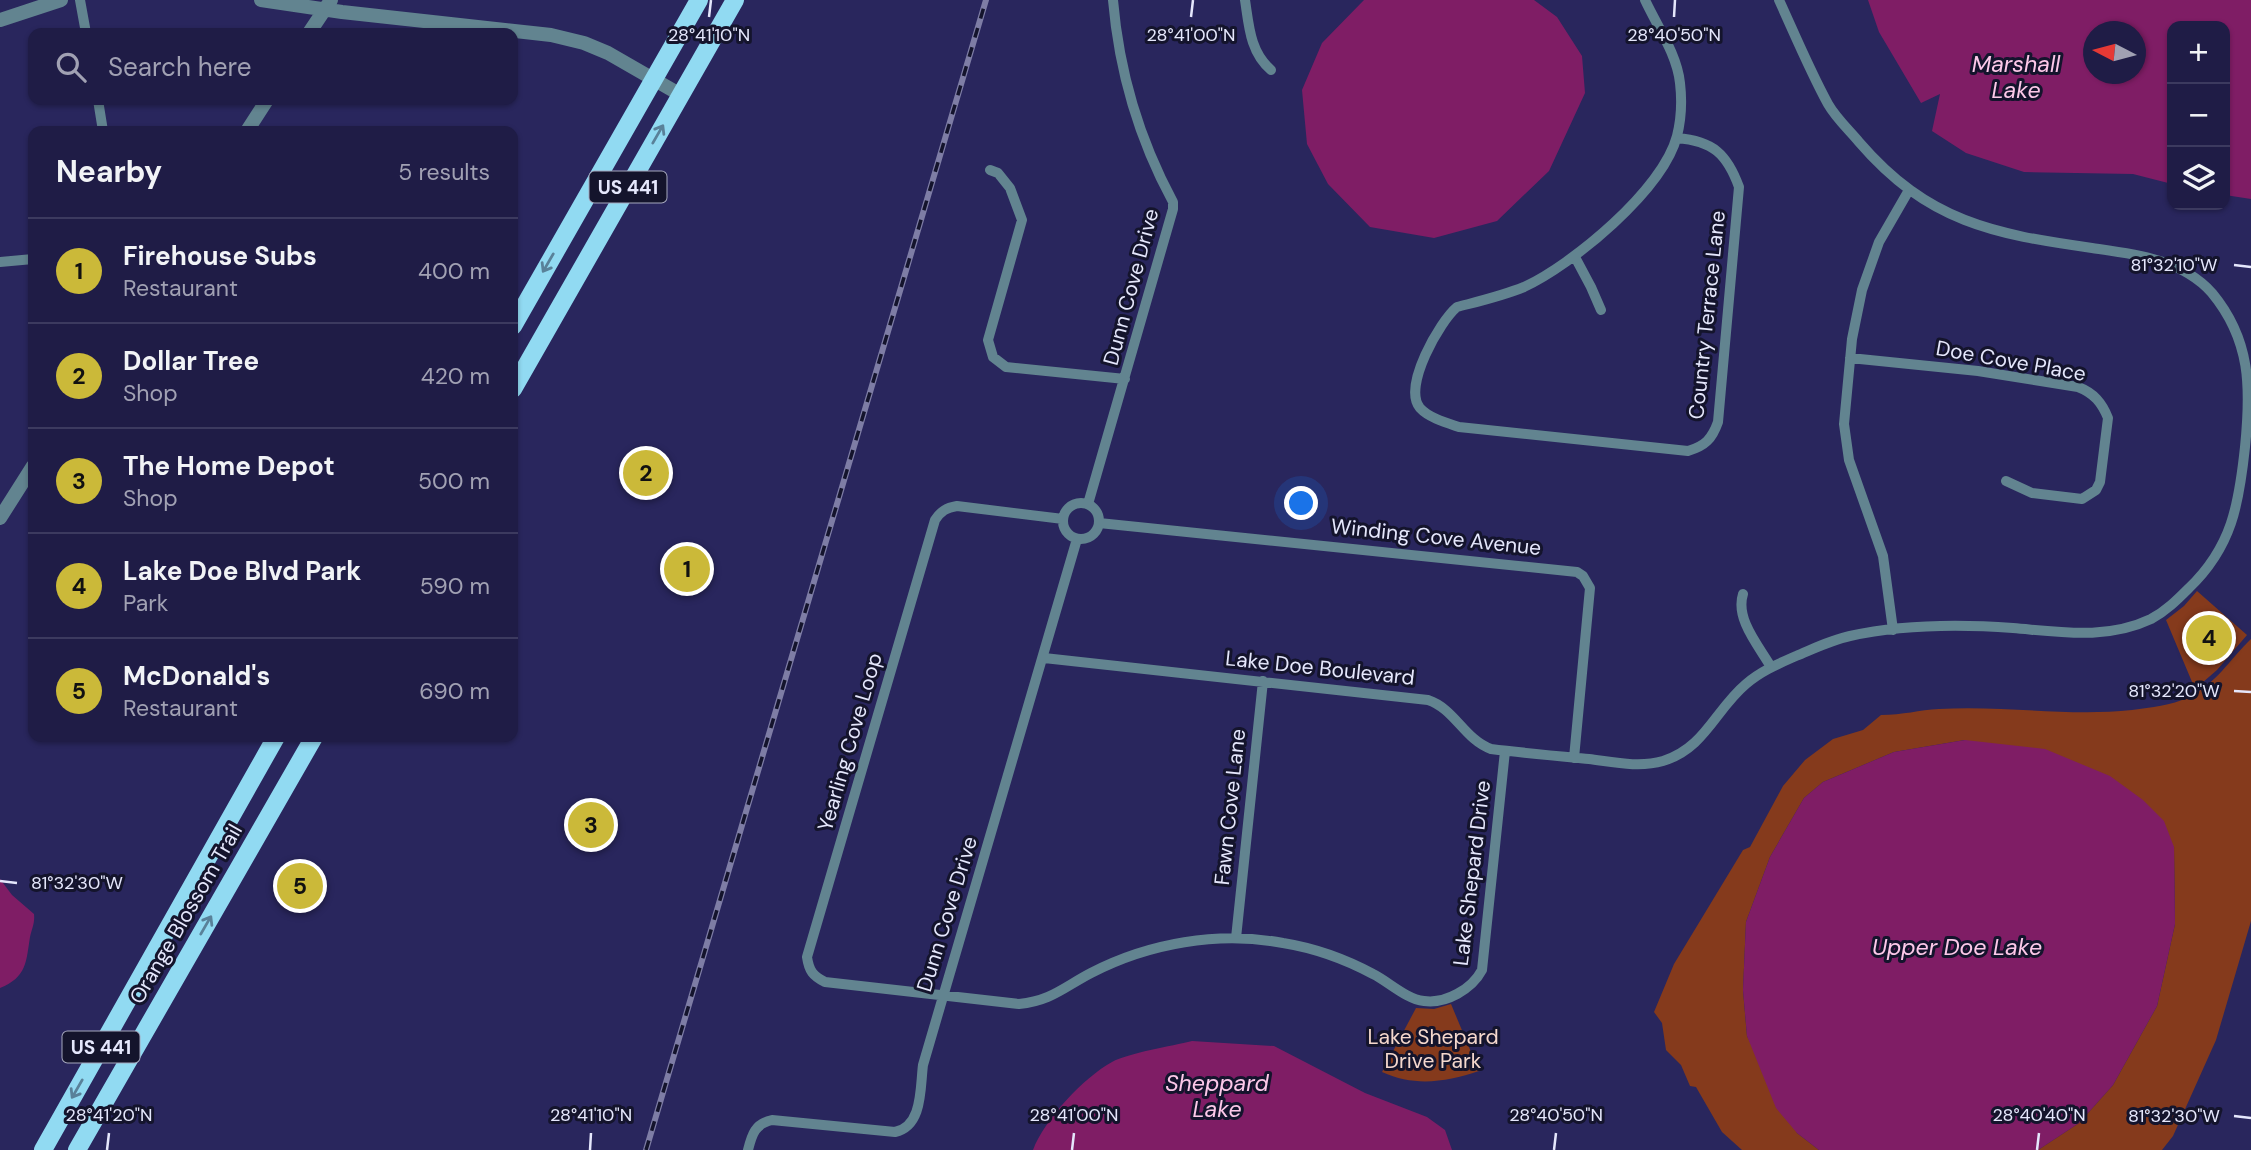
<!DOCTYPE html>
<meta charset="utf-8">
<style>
body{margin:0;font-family:"DM Sans",sans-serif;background:#27254d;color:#f1f3f6}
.controls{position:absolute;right:21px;top:21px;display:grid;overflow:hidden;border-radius:14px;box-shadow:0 2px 5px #0004}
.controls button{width:63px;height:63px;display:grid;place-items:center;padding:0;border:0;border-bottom:2px solid #3c3a5f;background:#1f1c46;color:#f1f3f6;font:35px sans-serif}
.compass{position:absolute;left:2083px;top:21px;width:63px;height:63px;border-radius:50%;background:#1f1c46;box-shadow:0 2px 5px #0004;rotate:276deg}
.you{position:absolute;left:1302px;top:504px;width:24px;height:24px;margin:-18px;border:5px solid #fff;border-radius:50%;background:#1a73e8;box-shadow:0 0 0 10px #1a73e833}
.badge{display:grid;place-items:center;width:46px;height:46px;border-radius:50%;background:#cbb939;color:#111;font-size:23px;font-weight:700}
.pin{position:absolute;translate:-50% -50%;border:4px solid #fff;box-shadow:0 2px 7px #0006}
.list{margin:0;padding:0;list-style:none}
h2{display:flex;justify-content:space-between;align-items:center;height:91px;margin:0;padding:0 28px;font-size:30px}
h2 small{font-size:23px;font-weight:400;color:#a1a1b3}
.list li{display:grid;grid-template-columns:46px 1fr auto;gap:21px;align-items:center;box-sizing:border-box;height:105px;padding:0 28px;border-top:2px solid #3c3a5f}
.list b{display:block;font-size:26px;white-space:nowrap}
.list p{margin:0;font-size:23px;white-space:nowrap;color:#a1a1b3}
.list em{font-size:23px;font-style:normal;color:#a1a1b3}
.icon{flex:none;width:38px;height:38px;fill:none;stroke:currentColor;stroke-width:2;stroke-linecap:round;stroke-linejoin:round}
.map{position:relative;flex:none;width:2251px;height:1150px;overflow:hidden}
.search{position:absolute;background:#1f1c46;box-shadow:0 2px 5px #0004;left:28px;top:28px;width:490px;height:77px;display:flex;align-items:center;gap:18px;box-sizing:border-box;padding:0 24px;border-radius:14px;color:#a1a1b3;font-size:26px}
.panel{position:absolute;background:#1f1c46;box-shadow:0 2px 5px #0004;left:28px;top:126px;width:490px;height:616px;border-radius:14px}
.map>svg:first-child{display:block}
.green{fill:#853a1c}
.water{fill:#7f1d65;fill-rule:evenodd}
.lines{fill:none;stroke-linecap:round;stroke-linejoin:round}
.minor{stroke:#628490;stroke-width:10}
.tertiary{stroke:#628490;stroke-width:14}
.primary{stroke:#91daf2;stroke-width:18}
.rail-casing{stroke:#7e7da5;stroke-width:6}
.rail{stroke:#14142c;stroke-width:3.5;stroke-dasharray:10;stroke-linecap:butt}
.oneway{stroke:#598199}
.ticks{fill:none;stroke:#e5e7fc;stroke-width:2.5}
.labels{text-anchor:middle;stroke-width:6;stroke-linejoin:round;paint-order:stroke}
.shield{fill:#14142c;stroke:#a6a8be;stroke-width:2}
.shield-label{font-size:19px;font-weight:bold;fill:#e5e7fc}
.street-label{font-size:21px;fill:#e5e7fc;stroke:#14142c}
.park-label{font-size:21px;fill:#f5d8cd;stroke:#14142c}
.water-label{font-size:23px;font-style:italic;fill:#fdc8e9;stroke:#14142c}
.ticks-label{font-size:18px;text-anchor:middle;fill:#e5e7fc;stroke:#14142c;stroke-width:6;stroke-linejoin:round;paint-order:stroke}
</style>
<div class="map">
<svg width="2251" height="1150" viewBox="0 0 2251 1150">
<rect width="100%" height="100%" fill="#29265d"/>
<path class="green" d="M2197 591 2247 635 2217 670 2195 689 2166 620 2184 606Z
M2251 639V921L2216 1040 2173 1136 2162 1150H2038L2079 1123 2113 1085 2157 1006 2175 924 2174 847 1965 740 1894 752 1823 782 1804 798 1770 857 1746 922 1743 990 1747 1036 1797 1133 1819 1150H1742L1722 1132 1696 1087 1690 1086 1681 1065 1666 1050 1662 1023 1654 1012 1674 964 1743 850 1750 847 1783 786 1805 760 1833 739 1863 730 1881 715C1903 715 1919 710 1939 709 2003 705 2068 717 2132 710 2152 707 2170 706 2189 697 2217 683 2229 660 2251 639Z
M1451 1004 1479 1071C1446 1082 1415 1087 1382 1072L1416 1008 1434 1009Z"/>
<path class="water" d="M1364 0H1534L1557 17 1582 56 1585 93 1549 171 1497 221 1434 238 1370 227 1328 184 1307 144 1302 90 1322 43Z
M1868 0H2251V199L2225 195V26H2172V184L2133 174 2024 172 1966 153 1932 131 1940 94 1921 103 1879 32ZM2094 32H2136V74H2094Z
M1965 740 2045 749 2110 776 2143 800 2164 821 2174 847 2175 924 2157 1006 2113 1085 2079 1123 2038 1150H1819L1797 1133 1776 1108 1747 1036 1743 990 1746 922 1770 857 1804 798 1823 782 1894 752Z
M0 879 12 895 34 914C35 923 32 928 30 937 26 962 27 977 0 988Z
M1192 1041 1274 1046 1365 1093 1427 1117 1445 1130 1452 1150H1033C1045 1119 1083 1078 1112 1062 1128 1053 1172 1046 1192 1041Z"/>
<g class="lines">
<path class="minor" d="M80 0 86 33
M1245 0C1249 26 1250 52 1271 70
M1645 0C1657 26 1677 54 1680 83 1682 100 1681 120 1677 136 1663 190 1572 265 1524 287 1502 296 1480 301 1457 307 1440 321 1402 387 1420 408 1429 418 1447 423 1459 427L1688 451C1705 446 1712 439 1718 422L1739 187C1727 154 1713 141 1677 138
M98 100 103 131
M990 170 998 173 1010 188 1022 220 988 340 993 357 1006 367 1125 379
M1575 257 1591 287 1601 310
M0 262 33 259
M1850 358 1978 371 2078 387C2094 393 2102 403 2108 418L2100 482 2096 490 2082 499 2032 493 2006 481
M1063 521a18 18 0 1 1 36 0a18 18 0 1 1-36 0Z
M1088 504 1173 209V202C1139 139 1119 71 1113 0
M1063 519 957 506C946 508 941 511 935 520L807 957C809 971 813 976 825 982L1019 1004C1051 1001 1064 987 1091 973 1149 943 1218 931 1283 943 1314 948 1345 959 1373 974 1389 982 1406 999 1424 1001 1446 1004 1472 989 1482 970L1505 751
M1099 523 1577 572 1583 576 1590 588 1574 758
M1743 594C1735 619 1759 646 1771 667
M1893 630 1883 556 1849 460 1844 424 1852 339 1862 290 1879 242 1909 190
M1044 658 1428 700C1455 709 1464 739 1491 749 1524 753 1557 756 1589 759 1613 762 1639 768 1663 761 1705 748 1715 710 1746 684 1761 671 1778 664 1796 656 1813 649 1831 640 1850 636 1904 624 1959 624 2013 628 2061 632 2107 640 2151 619 2166 611 2177 600 2189 588 2232 547 2239 504 2245 447 2251 388 2251 340 2212 293 2182 259 2134 254 2092 248 1993 234 1928 222 1859 142 1849 130 1836 118 1828 104 1810 71 1795 35 1779 0
M1236 938 1263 681
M748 1150C752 1134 755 1124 772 1120L895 1132C923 1126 920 1088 923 1065L1077 539"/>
<path class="tertiary" d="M261 0 342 12 551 35 584 43 608 53 681 95
M0 20 61 0
M309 33 331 0
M247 131 267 100
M0 518 33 466"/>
<path class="primary" d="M513 326 699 0
M513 389 735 0
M43 1150 276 737
M77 1150 314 737"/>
<g class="rail-casing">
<path id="rail" d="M646 1150 986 0"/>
</g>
<use href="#rail" class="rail"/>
</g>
<defs><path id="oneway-shaft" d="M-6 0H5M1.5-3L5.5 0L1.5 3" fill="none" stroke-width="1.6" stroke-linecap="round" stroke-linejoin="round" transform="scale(1.75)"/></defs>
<g class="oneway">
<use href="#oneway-shaft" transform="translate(658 134) rotate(-60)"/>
<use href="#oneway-shaft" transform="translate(548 263) rotate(120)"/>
<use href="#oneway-shaft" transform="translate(206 925) rotate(-60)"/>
<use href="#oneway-shaft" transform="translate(77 1089) rotate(120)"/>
</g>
<path class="ticks" d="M709 17 711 0M1191 17 1193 0M1674 17 1675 0M2234 265 2251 267M2234 691 2251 692M0 881 17 883M2234 1116 2251 1118M107 1150 109 1133M590 1150 591 1133M1072 1150 1074 1133M1554 1150 1556 1133M2037 1150 2039 1133"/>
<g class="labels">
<g class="shield">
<rect x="589.5" y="171.5" width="77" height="31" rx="5"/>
<rect x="62.5" y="1031.5" width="77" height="31" rx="5"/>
</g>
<g class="shield-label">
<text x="628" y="194">US 441</text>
<text x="101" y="1054">US 441</text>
</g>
<g class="street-label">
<text transform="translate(1131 287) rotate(-75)" y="7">Dunn Cove Drive</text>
<text transform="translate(1707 315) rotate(-84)" y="7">Country Terrace Lane</text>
<text transform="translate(2011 361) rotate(10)" y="7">Doe Cove Place</text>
<text transform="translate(1436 537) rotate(6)" y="7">Winding Cove Avenue</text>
<text transform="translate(1320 668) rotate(6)" y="7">Lake Doe Boulevard</text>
<text transform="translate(850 742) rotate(-74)" y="7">Yearling Cove Loop</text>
<text transform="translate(1230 807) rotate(-84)" y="7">Fawn Cove Lane</text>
<text transform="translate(1472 873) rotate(-83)" y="7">Lake Shepard Drive</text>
<text transform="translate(186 914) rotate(-60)" y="7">Orange Blossom Trail</text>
<text transform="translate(947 914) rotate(-73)" y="7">Dunn Cove Drive</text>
</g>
<g class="park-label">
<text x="1433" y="1044">Lake Shepard<tspan x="1433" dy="24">Drive Park</tspan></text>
</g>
<g class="water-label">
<text x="2016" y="72">Marshall<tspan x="2016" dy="26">Lake</tspan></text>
<text x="1957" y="955">Upper Doe Lake</text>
<text x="1217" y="1091">Sheppard<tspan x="1217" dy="26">Lake</tspan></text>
</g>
</g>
<g class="ticks-label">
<text x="709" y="41">28°41'10"N</text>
<text x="1191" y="41">28°41'00"N</text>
<text x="1674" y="41">28°40'50"N</text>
<text x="2174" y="271">81°32'10"W</text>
<text x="2174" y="697">81°32'20"W</text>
<text x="77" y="889">81°32'30"W</text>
<text x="109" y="1121">28°41'20"N</text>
<text x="591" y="1121">28°41'10"N</text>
<text x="1074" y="1121">28°41'00"N</text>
<text x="1556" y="1121">28°40'50"N</text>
<text x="2039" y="1121">28°40'40"N</text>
<text x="2174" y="1122">81°32'30"W</text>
</g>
</svg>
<div class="controls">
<button>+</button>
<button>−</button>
<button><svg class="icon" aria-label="layers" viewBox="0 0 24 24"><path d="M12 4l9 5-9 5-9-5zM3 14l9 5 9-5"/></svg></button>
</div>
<svg class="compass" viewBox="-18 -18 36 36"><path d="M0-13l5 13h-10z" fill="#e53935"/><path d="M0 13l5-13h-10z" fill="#a1a1b3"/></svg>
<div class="you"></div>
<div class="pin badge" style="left:687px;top:569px">1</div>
<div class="pin badge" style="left:646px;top:473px">2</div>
<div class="pin badge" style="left:591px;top:825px">3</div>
<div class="pin badge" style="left:2209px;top:638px">4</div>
<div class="pin badge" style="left:300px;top:886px">5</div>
<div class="search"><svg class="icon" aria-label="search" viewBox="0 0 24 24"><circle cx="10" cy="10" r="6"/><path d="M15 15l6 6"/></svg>Search here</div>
<section class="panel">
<h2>Nearby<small>5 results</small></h2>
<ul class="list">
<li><span class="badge">1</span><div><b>Firehouse Subs</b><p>Restaurant</p></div><em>400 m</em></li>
<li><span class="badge">2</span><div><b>Dollar Tree</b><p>Shop</p></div><em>420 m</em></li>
<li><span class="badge">3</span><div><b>The Home Depot</b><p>Shop</p></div><em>500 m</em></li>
<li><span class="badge">4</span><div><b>Lake Doe Blvd Park</b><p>Park</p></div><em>590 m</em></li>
<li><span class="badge">5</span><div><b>McDonald's</b><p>Restaurant</p></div><em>690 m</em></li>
</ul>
</section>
</div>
